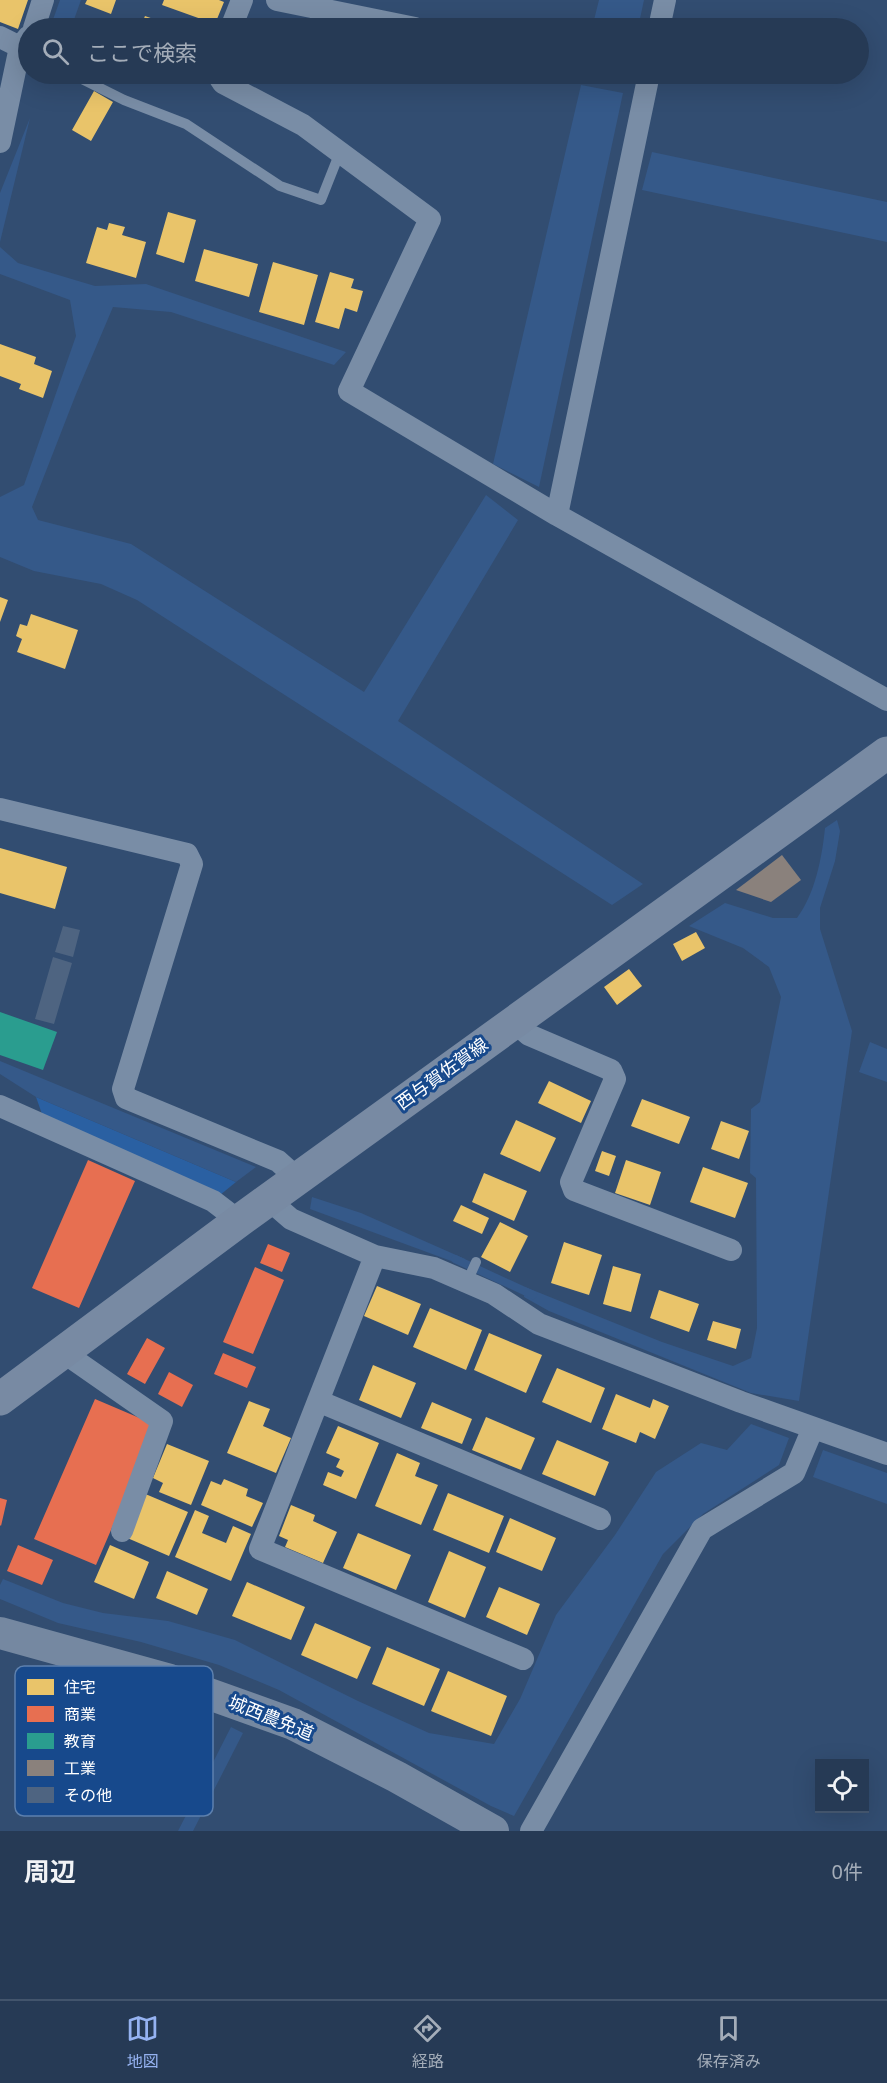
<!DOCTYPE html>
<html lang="ja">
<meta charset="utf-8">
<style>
body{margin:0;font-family:"Noto Sans","Noto Sans JP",sans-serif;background:#2e415b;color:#f1f3f6}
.controls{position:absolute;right:18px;bottom:18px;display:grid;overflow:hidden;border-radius:0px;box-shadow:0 6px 24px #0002}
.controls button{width:54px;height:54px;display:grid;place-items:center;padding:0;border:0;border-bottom:2px solid #42546c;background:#263a55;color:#f1f3f6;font:30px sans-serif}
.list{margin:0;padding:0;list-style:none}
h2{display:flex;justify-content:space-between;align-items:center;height:78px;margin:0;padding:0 24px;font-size:26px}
h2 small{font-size:20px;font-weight:400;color:#a4adb9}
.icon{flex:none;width:33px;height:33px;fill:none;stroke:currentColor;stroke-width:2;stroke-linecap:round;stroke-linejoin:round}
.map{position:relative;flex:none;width:887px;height:1831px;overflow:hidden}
.search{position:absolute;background:#263a55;box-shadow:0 6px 24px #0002;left:18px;right:18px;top:18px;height:66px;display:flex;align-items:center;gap:15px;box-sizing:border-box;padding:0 21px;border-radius:33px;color:#a4adb9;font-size:22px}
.sheet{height:168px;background:#263a55}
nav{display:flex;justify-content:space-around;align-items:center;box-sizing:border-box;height:84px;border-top:2px solid #42546c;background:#263a55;font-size:16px;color:#a4adb9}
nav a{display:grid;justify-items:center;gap:3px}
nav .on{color:#95b2f1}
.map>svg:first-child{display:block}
.green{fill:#2a60a2}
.water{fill:#355989}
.homes{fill:#e9c46a}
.shops{fill:#e76f51}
.schools{fill:#2a9d8f}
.industry{fill:#8a817c}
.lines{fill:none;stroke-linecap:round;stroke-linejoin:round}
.stream{stroke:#355989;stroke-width:8}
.building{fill:#4e6481}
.lane{stroke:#798da6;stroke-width:10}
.street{stroke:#798da6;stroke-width:22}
.secondary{stroke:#7588a1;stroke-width:32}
.primary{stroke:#788aa3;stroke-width:33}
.labels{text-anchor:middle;stroke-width:6;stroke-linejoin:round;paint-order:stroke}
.street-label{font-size:18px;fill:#fff;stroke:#17498c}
.key{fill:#17498c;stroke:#5d80ae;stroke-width:1.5}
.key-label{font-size:16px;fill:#fff}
</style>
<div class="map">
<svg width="887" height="1831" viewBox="0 0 887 1831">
<rect width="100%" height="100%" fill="#324d71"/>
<path class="green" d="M36 1097 236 1182 220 1195 42 1114Z"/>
<path class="water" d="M60 0H81L71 28H50Z
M599 0H644L638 28H592Z
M581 85 623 93 539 487 493 464Z
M30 118 0 242V193Z
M652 152 887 202V242L642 190Z
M0 247 18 263 95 286 146 284 346 352 334 365 171 312 113 307 76 394 32 507 38 520 131 544 364 692 486 495 518 520 398 721 643 884 612 905 137 600 101 584 34 571 0 557V497L24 485 76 336 70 300 0 274Z
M837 820 840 831 835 861 820 908V929L852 1031 799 1401 751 1393 549 1311 524 1297 525 1287 662 1342 733 1366 751 1358 757 1328 756 1178 750 1173 751 1109 760 1102 781 997 769 967 743 948 689 926 725 903 773 918H797C815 894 822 858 825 828Z
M870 1042 887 1049V1082L859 1072Z
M0 1061 256 1167 236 1182 36 1097 0 1074Z
M312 1197 361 1213 465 1259 462 1265 310 1209Z
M751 1424 789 1438 779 1465 703 1514 663 1554 514 1816 491 1806 279 1690 219 1665 141 1642 58 1623 0 1599V1585L3 1579 63 1603 103 1613 168 1621 235 1640 358 1701 429 1733 494 1744 520 1699 556 1615 615 1535 656 1472 701 1443 727 1450Z
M823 1450 887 1473V1504L813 1477Z
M231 1727 243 1733 193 1831H178Z"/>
<path class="homes" d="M0 0H28L18 29 0 22Z
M87 0H116L111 14 85 4Z
M164 0H219L224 2 215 24 162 5Z
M145 16 179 28H140Z
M94 91 113 102 91 141 72 130Z
M168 212 196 220 184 263 156 254Z
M109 223 125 227 122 235 146 242 136 278 86 263 97 227 107 230Z
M204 249 258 264 249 297 195 281Z
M273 262 318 275 304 325 259 312Z
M330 272 354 279 351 288 363 291 357 312 345 308 339 329 315 322Z
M0 344 36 357 34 364 52 371 43 398 19 389 21 384 0 376Z
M0 597 8 600 0 622Z
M31 614 78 630 65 669 17 652 22 639 16 636 20 624 27 626Z
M0 848 67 867 55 909 0 893Z
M696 932 705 948 682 961 673 944Z
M629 969 642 986 617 1005 604 987Z
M549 1081 591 1101 581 1123 538 1103Z
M642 1099 690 1117 679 1144 631 1126Z
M516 1120 556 1138 540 1172 500 1154Z
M721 1121 749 1131 739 1159 711 1149Z
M602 1151 616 1156 609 1176 595 1171Z
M626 1160 661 1172 650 1205 615 1193Z
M703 1167 748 1183 735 1218 690 1202Z
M484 1173 527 1191 514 1221 472 1202Z
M461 1205 489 1218 482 1234 453 1221Z
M500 1222 528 1236 510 1272 481 1257Z
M564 1242 602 1255 589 1295 551 1283Z
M613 1266 641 1274 631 1312 603 1304Z
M377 1286 421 1304 408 1335 364 1316Z
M659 1290 699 1304 689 1332 650 1318Z
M430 1308 482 1330 466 1370 413 1347Z
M713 1321 741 1329 736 1349 707 1340Z
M489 1333 542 1355 526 1393 474 1370Z
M373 1365 416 1383 401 1418 359 1400Z
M557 1368 605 1388 591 1423 542 1402Z
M616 1394 650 1408 653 1399 669 1406 655 1439 640 1432 636 1443 602 1429Z
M249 1401 270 1409 263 1426 291 1438 276 1473 227 1453Z
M432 1402 472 1419 462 1444 421 1428Z
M486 1417 535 1438 521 1470 472 1450Z
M338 1426 379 1443 356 1499 323 1485 328 1472 341 1477 344 1471 336 1467 340 1459 326 1453Z
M557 1440 609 1462 595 1496 542 1474Z
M167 1444 209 1461 191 1505 159 1492 163 1483 153 1478Z
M397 1453 420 1463 415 1476 438 1485 421 1525 375 1506Z
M224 1479 248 1489 246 1496 263 1503 252 1527 201 1505 211 1481 221 1485Z
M143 1493 188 1512 169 1556 125 1537Z
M448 1493 504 1516 489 1553 433 1530Z
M291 1505 315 1515 313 1521 337 1532 323 1563 285 1547 288 1540 279 1536Z
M195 1510 209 1516 202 1533 226 1543 233 1526 251 1534 231 1581 175 1557Z
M510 1518 556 1538 542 1571 496 1552Z
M358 1533 411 1555 396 1590 343 1568Z
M110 1545 149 1562 134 1599 94 1582Z
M449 1551 486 1567 465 1618 428 1602Z
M167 1571 208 1589 197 1615 156 1598Z
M247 1582 305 1607 291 1640 232 1616Z
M499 1587 540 1604 527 1635 486 1617Z
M315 1623 371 1647 357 1679 301 1655Z
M387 1647 440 1669 424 1706 372 1684Z
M448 1671 507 1696 491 1736 431 1711Z"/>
<path class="shops" d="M88 1160 135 1181 79 1308 32 1288Z
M268 1244 290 1253 282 1272 260 1263Z
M255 1267 284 1280 253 1354 223 1342Z
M147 1338 165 1348 145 1384 127 1374Z
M223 1353 256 1367 247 1388 214 1374Z
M169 1372 193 1385 182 1407 158 1394Z
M95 1399 156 1425 96 1565 34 1539Z
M0 1498 7 1500 1 1526 0 1525Z
M18 1545 53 1560 42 1585 7 1571Z"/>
<path class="schools" d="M0 1012 57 1032 43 1070 0 1055Z"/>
<path class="industry" d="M782 855 801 880 771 902 736 890Z"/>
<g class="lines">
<path class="stream" d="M455 1259 533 1295"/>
</g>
<path class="building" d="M63 926 80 930 73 957 55 952Z
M53 957 72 963 54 1024 35 1019Z"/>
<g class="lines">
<path class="lane" d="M72 74 124 100 186 124 280 186 321 200 340 152
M467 1282 476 1262"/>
<path class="street" d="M277 0 415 28
M34 28 43 0
M231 28 242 0
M659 28 665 0
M0 37 20 47 28 37
M217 74 223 83 303 125 430 219 349 391 557 515 887 700
M0 142 20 47
M557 515 649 74
M0 809 187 854 192 864 123 1089 126 1098 278 1161 298 1179
M514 1022 529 1035 611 1070 615 1079 571 1182 574 1190 731 1250
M0 1106 213 1201 239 1221
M269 1200 291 1219 375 1256 434 1268 494 1294 539 1324 741 1402 887 1454
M375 1256 260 1549 523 1659
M63 1352 162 1421 122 1531
M318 1401 600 1519
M531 1831 702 1529 794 1473 813 1428"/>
<path class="secondary" d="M0 1633 170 1680 293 1724 397 1777 493 1831"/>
<path class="primary" d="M0 1399 239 1221 887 753"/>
</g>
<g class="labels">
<g class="street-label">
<text transform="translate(442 1074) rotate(-36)" y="6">西与賀佐賀線</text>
<text transform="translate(271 1718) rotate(22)" y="6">城西農免道</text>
</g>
</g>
<rect x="15" y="1666" width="198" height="150" rx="9" class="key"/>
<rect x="27" y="1679" width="27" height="16" fill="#e9c46a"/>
<rect x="27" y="1706" width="27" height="16" fill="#e76f51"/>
<rect x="27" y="1733" width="27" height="16" fill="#2a9d8f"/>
<rect x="27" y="1760" width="27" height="16" fill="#8a817c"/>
<rect x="27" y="1787" width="27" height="16" fill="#4e6481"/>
<g class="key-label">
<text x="64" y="1693">住宅</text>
<text x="64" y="1720">商業</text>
<text x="64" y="1747">教育</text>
<text x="64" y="1774">工業</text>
<text x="64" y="1801">その他</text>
</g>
</svg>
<div class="controls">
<button><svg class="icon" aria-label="locate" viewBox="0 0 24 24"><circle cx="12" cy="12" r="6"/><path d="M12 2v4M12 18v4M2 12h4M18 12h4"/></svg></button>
</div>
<div class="search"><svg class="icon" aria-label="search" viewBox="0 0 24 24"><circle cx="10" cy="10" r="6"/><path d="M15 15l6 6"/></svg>ここで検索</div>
</div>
<section class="sheet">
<h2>周辺<small>0件</small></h2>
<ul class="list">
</ul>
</section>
<nav>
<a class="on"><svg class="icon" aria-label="map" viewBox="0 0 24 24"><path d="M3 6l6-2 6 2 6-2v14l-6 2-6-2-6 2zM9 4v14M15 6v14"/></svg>地図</a>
<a><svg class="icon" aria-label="directions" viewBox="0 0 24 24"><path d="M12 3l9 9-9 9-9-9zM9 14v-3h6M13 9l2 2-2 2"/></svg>経路</a>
<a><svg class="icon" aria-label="saved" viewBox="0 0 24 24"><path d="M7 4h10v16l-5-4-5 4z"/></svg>保存済み</a>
</nav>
